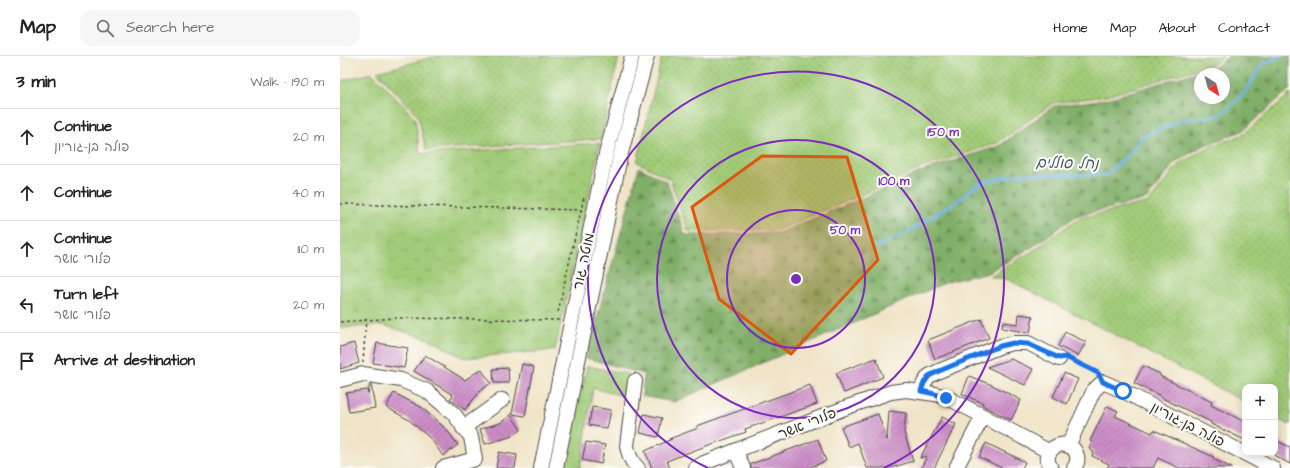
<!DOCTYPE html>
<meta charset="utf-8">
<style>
body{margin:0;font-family:"Architects Daughter","Playpen Sans Hebrew",sans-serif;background:#f6f6f6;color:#222}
.controls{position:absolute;right:12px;bottom:12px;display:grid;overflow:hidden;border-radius:8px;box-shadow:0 2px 10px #0003}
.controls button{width:36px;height:36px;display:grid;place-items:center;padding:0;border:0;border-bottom:1px solid #e0e0e0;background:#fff;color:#222;font:20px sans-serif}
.compass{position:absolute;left:854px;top:12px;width:36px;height:36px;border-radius:50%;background:#fff;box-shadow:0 2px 10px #0003;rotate:144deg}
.stop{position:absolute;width:12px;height:12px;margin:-9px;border:3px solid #1a73e8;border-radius:50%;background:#fff}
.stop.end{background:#1a73e8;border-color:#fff;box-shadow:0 1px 4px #0008}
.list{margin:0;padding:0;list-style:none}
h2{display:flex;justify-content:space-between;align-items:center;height:52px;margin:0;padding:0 16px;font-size:17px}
h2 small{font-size:13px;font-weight:400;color:#767676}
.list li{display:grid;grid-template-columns:26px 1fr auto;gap:12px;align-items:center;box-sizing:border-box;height:56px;padding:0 16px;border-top:1px solid #e0e0e0}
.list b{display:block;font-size:15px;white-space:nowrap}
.list p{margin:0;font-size:13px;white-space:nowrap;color:#767676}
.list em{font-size:13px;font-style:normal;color:#767676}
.icon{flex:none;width:22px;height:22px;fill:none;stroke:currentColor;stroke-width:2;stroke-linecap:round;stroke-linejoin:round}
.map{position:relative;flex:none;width:950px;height:412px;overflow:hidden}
header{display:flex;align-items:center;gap:24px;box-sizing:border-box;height:56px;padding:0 20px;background:#fff;border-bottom:1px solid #e0e0e0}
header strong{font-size:19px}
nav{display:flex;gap:22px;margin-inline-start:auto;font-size:14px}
.search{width:280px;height:36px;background:#f6f6f6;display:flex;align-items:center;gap:10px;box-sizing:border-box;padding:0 14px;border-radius:12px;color:#767676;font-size:15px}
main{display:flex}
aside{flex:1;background:#fff}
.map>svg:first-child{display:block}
.grass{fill:url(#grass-dots);stroke:#667b52}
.forest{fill:url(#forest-firs);stroke:#566d4a;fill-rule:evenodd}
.park{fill:url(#park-tufts);stroke:#667b52}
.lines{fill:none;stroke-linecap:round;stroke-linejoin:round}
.stream{stroke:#6bb0e1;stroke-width:3}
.building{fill:url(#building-hatch)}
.minor-casing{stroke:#494743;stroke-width:16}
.path{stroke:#494743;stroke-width:1.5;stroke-dasharray:3 3;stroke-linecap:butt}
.minor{stroke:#fff;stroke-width:14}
.route{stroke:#1a73e8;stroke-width:5}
.marked{fill:#df570e;fill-opacity:0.2;stroke:#df570e;stroke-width:3;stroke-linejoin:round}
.ring{fill:none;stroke:#7b2cbf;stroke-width:2}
.labels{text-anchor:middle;stroke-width:4;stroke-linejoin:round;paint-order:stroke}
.street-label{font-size:14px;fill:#2b2b2b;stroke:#fdfcf7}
.water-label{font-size:15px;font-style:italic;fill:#415a6b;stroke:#fdfcf7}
.centre{fill:#7b2cbf;stroke:#fdfcf7;stroke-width:2}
.ring-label{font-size:12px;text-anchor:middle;font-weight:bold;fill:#7b2cbf;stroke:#fdfcf7;stroke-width:4;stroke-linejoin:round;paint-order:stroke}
</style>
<header>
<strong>Map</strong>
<div class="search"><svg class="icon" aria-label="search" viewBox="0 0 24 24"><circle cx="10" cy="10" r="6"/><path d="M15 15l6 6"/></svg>Search here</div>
<nav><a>Home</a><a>Map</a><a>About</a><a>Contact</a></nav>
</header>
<main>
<aside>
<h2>3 min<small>Walk · 190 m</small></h2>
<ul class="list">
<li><svg class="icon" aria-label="ahead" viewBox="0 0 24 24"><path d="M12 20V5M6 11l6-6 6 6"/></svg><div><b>Continue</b><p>פולה בן-גוריון</p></div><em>20 m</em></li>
<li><svg class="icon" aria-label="ahead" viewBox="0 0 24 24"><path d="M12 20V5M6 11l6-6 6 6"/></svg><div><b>Continue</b></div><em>40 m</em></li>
<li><svg class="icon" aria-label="ahead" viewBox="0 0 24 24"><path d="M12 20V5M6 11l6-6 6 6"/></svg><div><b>Continue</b><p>פלורי אשר</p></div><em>110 m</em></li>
<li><svg class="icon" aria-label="left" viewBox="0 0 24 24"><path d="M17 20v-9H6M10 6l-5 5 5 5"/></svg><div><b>Turn left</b><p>פלורי אשר</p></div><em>20 m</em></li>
<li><svg class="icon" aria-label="arrive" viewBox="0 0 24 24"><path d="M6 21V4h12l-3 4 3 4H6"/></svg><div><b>Arrive at destination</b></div></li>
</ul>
</aside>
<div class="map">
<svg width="950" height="412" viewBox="0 0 950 412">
<defs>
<pattern id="grass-dots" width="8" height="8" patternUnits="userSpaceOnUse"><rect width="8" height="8" fill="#a1cb78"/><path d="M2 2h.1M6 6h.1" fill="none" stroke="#8bae68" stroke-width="1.8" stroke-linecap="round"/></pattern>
<pattern id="forest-firs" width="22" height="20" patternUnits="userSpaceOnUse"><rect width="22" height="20" fill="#80af68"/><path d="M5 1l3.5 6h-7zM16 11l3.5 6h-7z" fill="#698f56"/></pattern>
<pattern id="park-tufts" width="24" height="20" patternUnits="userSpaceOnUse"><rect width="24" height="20" fill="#a1cb78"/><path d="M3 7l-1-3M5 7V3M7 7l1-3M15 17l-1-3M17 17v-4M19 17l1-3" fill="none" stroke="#8bae68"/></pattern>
<pattern id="building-hatch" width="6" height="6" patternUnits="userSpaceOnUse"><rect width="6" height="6" fill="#cc8dc7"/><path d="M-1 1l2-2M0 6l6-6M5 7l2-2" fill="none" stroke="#a673a2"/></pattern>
</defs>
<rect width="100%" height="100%" fill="#fdfcf7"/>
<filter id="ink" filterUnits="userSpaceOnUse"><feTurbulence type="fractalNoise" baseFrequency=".025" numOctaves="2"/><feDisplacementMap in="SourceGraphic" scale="8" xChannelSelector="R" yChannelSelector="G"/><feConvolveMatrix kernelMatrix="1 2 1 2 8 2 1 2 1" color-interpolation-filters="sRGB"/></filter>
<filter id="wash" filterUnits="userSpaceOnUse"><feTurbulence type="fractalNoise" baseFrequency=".012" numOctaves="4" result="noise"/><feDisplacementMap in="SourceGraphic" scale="16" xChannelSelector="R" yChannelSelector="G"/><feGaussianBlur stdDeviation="0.9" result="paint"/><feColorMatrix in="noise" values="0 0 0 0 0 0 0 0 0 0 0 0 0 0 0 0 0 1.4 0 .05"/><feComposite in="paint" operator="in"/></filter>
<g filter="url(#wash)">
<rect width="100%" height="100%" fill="#f0e4c8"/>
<path class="grass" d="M97 0H279L261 83 86 94 78 60 37 16Z
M322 0H883L876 7 766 40 713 47 657 87 584 111 510 144 437 174 348 175 330 123 297 106Z
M950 38V369L935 362V331H905V346L669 224 650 220 694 194 737 163 809 146 838 109 865 93 904 78Z"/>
<path class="forest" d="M889 0H950V33L902 75 863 90 835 106 807 143 736 160 692 191 649 216 607 226 334 346 302 340 304 318 246 302 299 111 327 126 345 179 438 177 511 147 585 114 659 90 714 50 767 43 877 10ZM860 18H884V42H860Z"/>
<path class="park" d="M32 17 75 62 80 98 260 87 215 294 124 302 89 283 43 269 0 272V25Z
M247 310 288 318 283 340 253 332 240 412H224Z"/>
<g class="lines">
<path class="stream" d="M534 192 565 178 619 144 640 127 679 118 767 119 794 93 801 81 843 64 881 59 907 34 922 9 940 0"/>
</g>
<g id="blocks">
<path class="building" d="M679 258 693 260 690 277 662 272 663 266 678 268Z
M641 263 649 282 595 303 588 284Z
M725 276 746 286 738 300 718 290Z
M14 287 19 307 0 313V291Z
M37 287 68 292 64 312 33 307Z
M85 299 125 324 141 313 151 327 140 335 125 354 110 343 113 339 74 315Z
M536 302 543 321 504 337 496 317Z
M671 303 693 313 685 329 647 311Z
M182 308 194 311 185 360 172 358Z
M803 310 820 318V320L872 346 871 349 905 366V384L871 368V366L820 341 821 340 794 327Z
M168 312 169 327H154L153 313Z
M724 317 738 323 727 348 713 341Z
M629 320 652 329 681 344 671 364 642 349 643 347 622 338Z
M30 328H31L35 352 9 356 6 337 27 334 28 338Z
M470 329 477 348 405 373 406 376 355 394 327 405 330 412H312L305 395 332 383H329L358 372 357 370Z
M54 337 81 351 106 373 118 389 103 400 91 383 69 364 46 351Z
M767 350 778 355 775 360 812 377 814 374 874 401 873 403 892 412H839L818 402 813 412H767L769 408 752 400 754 396 749 393 752 386 750 385Z
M252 351 271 354 267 373 249 369Z
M549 355 566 357 564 376 573 405 551 412H527L518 387 509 391 501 371 538 358 547 384Z
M304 358 322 362 318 381 300 377Z
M171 359 181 374 170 381 145 388 140 373 160 367Z
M602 361 616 368 594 412H581L587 400 580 402Z
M478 383 486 405 468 412H411V408Z
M935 384 950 391V408L935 400Z
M246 386 265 389 261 408 242 404Z
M646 387 685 406 682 412H662L639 401Z
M159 396 177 399 175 412H156Z"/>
</g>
</g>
<g filter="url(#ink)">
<use href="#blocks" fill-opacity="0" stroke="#494743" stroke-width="1"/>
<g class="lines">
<g class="minor-casing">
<path id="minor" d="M0 324 23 318 61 324 87 335 114 358 131 381 135 403 103 412
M295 325 287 390C289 399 291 406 298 412
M581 335 584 327 589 320 599 315 661 290 673 287H688L719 303
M123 372 162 344
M728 390 754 334 763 326 783 335 933 412
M396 395 403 412
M201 412 266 98 292 0
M216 412 280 101 307 0
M356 412 364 407 510 350 551 336 566 334 595 338 606 341 643 360 710 396
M616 412 643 360
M711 412C697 391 732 378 737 400 738 404 737 408 734 412"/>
</g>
<path class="path" d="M0 148 242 154
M218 256 244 141
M0 266 55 262 219 264
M730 303 757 316
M23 307 26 263"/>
<use href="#minor" class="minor"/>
</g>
</g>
<g class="lines" filter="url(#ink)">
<path class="route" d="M606 342 595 338 581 335 584 327 589 320 599 315 660 290 673 287 688 288 719 302 726 301 758 317 763 326 783 335"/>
</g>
<path class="marked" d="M422 100 507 101 538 204 451 298 379 243 352 151Z"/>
<g class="ring">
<circle cx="456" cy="223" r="69"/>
<circle cx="456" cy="223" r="139"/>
<path d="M368 412A208 208 0 1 1 544 412"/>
</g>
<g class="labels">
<g class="street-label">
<text transform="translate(243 205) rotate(-78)" y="5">מוטה גור</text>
<text transform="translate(467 367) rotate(-22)" y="5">פלורי אשר</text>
<text transform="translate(848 368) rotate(27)" y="5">פולה בן-גוריון</text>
</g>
<g class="water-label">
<text transform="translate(727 107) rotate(1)" y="5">נחל סוללים</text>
</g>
</g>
<circle cx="456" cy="223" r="6" class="centre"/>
<g class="ring-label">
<text x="603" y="80">150 m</text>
<text x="554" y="129">100 m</text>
<text x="505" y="178">50 m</text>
</g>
</svg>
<div class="controls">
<button>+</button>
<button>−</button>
</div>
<svg class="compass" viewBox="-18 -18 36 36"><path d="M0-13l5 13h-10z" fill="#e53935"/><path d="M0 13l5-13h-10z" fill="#767676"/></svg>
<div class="stop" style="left:783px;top:335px"></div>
<div class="stop end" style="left:606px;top:342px"></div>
</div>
</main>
